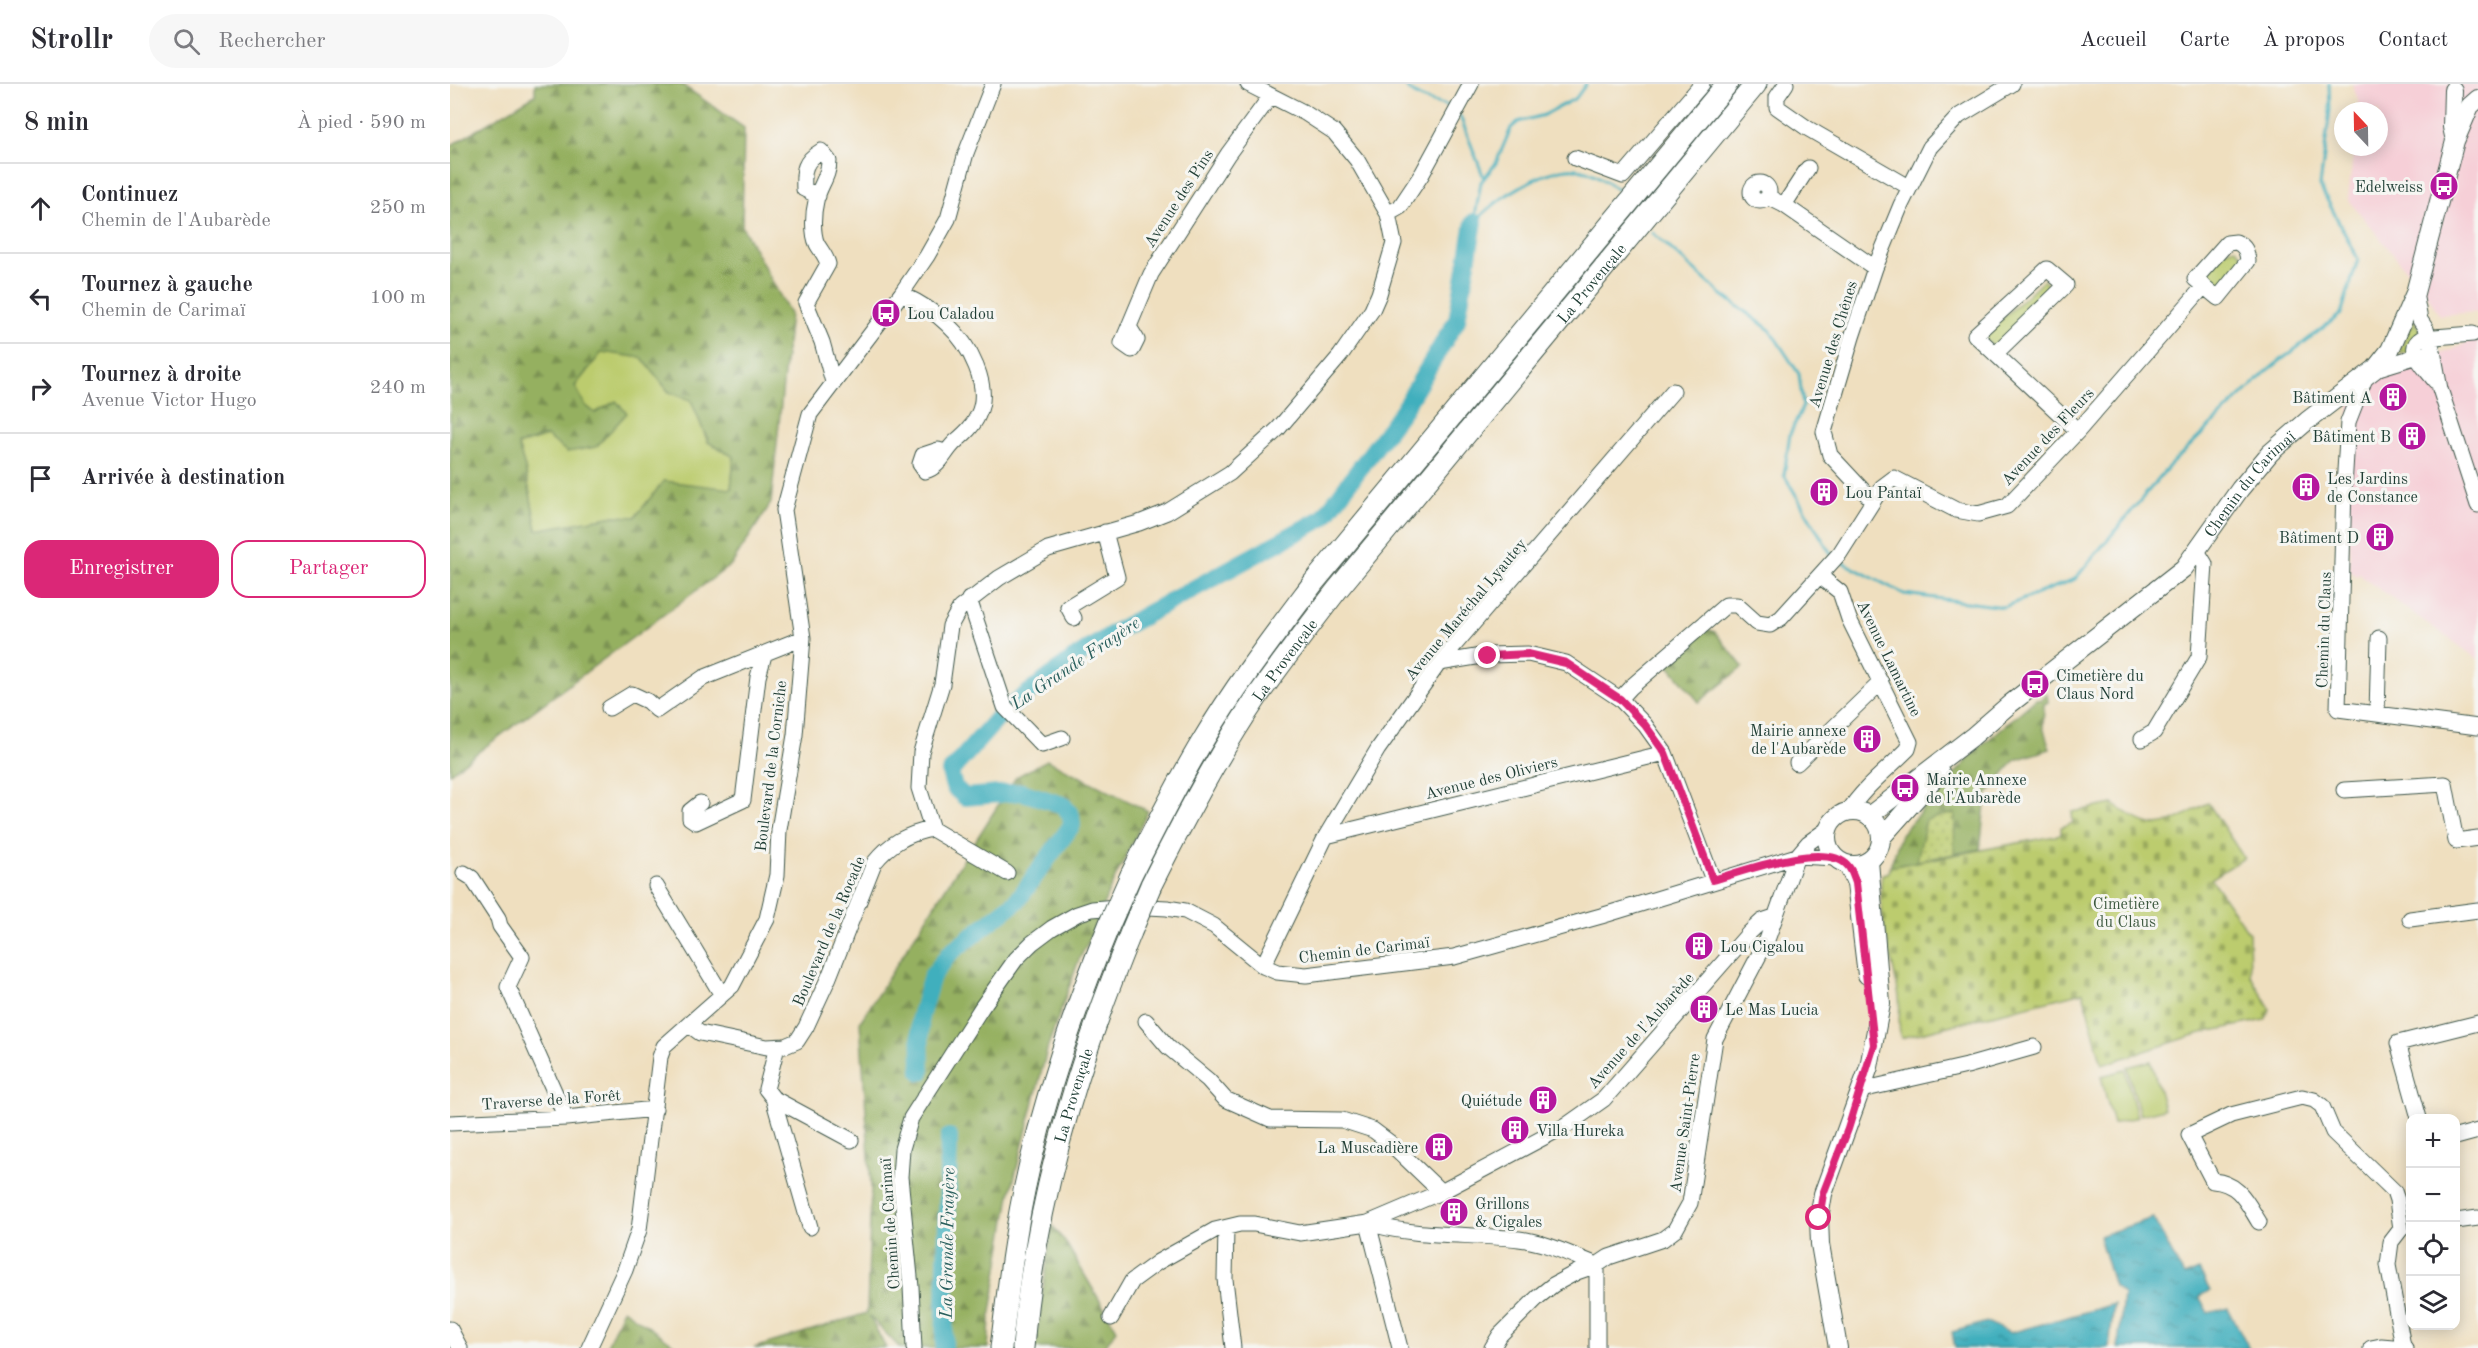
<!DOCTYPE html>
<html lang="fr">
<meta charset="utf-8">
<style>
body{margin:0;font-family:"Old Standard TT",serif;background:#f7f7f7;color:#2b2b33}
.controls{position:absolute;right:18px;bottom:18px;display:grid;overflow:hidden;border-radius:12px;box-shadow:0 3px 15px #0003}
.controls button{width:54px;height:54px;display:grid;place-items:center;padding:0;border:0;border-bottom:2px solid #e1e1e2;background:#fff;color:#2b2b33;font:30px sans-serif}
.compass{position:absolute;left:1884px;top:18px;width:54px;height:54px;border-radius:50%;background:#fff;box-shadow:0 3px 15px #0003;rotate:338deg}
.stop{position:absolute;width:18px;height:18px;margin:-14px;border:4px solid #db2777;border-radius:50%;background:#fff}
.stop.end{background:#db2777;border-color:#fff;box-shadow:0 2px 6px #0008}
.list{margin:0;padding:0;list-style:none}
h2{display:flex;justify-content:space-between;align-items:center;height:78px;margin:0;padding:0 24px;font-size:26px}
h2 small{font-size:20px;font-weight:400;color:#7c7c81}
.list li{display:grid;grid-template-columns:39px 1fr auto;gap:18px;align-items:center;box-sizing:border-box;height:90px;padding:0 24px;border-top:2px solid #e1e1e2}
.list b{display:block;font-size:22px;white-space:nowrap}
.list p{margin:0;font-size:20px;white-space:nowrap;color:#7c7c81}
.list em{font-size:20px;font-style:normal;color:#7c7c81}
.actions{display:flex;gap:12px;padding:18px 24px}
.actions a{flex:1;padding:14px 0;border:2px solid #db2777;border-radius:18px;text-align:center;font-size:21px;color:#db2777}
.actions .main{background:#db2777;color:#fff}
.icon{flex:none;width:33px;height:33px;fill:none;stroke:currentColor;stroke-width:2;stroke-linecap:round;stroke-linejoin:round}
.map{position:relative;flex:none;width:2028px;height:1264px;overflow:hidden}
header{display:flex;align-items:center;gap:36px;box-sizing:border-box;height:84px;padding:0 30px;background:#fff;border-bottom:2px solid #e1e1e2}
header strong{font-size:28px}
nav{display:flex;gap:33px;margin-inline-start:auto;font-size:21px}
.search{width:420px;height:54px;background:#f7f7f7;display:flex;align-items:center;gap:15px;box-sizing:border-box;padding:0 21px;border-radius:33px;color:#7c7c81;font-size:22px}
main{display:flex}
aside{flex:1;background:#fff}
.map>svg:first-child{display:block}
.built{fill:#f6cfd7}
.grass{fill:#bccc6e;stroke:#6e8451;stroke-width:1.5}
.forest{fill:url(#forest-firs);stroke:#5a764a;stroke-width:1.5;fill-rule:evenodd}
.cemetery{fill:url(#cemetery-stones);stroke:#6e8451;stroke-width:1.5}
.park{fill:url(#park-dots);stroke:#6e8451;stroke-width:1.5}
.garden{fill:url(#garden-furrows);stroke:#6e8451;stroke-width:1.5}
.water{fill:url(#water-ripples);stroke:#307678;stroke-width:1.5}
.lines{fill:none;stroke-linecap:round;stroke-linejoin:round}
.stream{stroke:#41afbd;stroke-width:3}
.river{stroke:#41afbd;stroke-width:18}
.minor-casing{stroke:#3e5549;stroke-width:17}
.major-casing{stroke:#3e5549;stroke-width:20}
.highway-casing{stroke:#3e5549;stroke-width:23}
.minor{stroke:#fff;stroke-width:15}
.major{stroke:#fff;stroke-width:18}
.highway{stroke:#fff;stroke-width:21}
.highway-bridge-casing{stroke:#3e5549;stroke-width:23;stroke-linecap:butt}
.highway-bridge{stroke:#fff;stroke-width:21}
.route{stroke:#db2777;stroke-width:8}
.labels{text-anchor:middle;stroke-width:6;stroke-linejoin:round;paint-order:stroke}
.poi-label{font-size:16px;fill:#1f3d34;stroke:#f6f6f2;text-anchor:start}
.street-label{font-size:16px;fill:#1f3d34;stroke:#f6f6f2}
.park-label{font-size:16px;fill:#3e5a40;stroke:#f6f6f2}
.water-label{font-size:18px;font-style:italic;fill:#295f5d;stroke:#f6f6f2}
</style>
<header>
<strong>Strollr</strong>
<div class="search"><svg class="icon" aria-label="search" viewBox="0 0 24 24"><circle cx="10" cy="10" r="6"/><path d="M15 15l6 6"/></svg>Rechercher</div>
<nav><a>Accueil</a><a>Carte</a><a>À propos</a><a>Contact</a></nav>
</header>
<main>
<aside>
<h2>8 min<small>À pied · 590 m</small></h2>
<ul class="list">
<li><svg class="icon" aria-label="ahead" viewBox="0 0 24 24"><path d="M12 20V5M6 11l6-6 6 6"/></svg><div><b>Continuez</b><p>Chemin de l'Aubarède</p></div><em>250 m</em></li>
<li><svg class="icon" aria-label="left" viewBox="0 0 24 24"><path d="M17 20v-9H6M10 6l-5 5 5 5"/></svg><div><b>Tournez à gauche</b><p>Chemin de Carimaï</p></div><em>100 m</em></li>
<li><svg class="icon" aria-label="right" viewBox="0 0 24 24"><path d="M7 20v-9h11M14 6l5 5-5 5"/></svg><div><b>Tournez à droite</b><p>Avenue Victor Hugo</p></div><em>240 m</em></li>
<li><svg class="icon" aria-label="arrive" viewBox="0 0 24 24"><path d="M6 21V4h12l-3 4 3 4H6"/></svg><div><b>Arrivée à destination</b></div></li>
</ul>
<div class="actions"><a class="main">Enregistrer</a><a>Partager</a></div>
</aside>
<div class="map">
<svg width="2028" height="1264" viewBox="0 0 2028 1264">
<defs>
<pattern id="forest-firs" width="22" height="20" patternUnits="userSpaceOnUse" patternTransform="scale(1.5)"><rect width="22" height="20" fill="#95b061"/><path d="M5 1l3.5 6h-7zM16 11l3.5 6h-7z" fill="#799051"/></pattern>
<pattern id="cemetery-stones" width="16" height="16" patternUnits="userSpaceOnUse" patternTransform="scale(1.5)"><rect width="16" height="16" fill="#bccc6e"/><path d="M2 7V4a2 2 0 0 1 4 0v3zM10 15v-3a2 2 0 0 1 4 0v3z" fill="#98a75b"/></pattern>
<pattern id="park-dots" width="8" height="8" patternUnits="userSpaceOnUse" patternTransform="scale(1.5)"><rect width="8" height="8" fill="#bccc6e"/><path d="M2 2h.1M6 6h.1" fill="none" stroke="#98a75b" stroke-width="1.8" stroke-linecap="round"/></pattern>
<pattern id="garden-furrows" width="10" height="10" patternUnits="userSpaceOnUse" patternTransform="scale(1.5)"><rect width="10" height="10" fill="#bccc6e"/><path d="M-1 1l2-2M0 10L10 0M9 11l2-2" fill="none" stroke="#98a75b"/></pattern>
<pattern id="water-ripples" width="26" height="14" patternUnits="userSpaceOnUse" patternTransform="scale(1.5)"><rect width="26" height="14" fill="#41afbd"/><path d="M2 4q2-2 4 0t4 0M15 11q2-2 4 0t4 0" fill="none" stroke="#36909a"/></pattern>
</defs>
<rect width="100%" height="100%" fill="#f6f6f2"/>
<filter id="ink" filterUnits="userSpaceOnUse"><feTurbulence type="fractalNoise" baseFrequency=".0167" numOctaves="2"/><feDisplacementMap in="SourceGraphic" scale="12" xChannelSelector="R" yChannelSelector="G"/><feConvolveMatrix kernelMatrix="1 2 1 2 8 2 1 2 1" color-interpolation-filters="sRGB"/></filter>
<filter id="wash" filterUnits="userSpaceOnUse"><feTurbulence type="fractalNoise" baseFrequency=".008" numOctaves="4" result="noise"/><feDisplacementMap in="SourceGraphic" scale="24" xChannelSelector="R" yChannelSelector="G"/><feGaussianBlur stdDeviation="1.35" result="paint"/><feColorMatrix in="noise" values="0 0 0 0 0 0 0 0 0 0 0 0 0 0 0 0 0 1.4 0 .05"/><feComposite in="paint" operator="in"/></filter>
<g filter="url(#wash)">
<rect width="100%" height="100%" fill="#efdfbf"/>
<path class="built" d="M1902 0H2028V228L1989 231 1980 215 1898 115 1904 63H1929V27H1908L1909 19Z
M2028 253V575L1912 493 1911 489 1907 492 1900 487 1899 368V314L1955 280 2000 267Z"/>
<path class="grass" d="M1786 164 1794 173 1767 208 1751 194 1775 167Z
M1593 196 1603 207 1544 264 1533 253Z
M152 268 192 273 219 308 241 316 258 358 284 372 281 406 214 397 185 434 165 432 87 446 75 384 67 361 97 352 117 368 145 329 135 321 125 302Z
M1701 977 1714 1025 1690 1031 1677 983Z
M1675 986 1687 1033 1663 1040 1651 992Z"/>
<path class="forest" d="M85 0H231L294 44 292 142 340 230 321 419 282 480 0 689V62L85 11ZM152 268 192 274 219 308 241 316 258 358 284 373 281 405 214 397 185 433 165 432 87 446 75 384 68 361 97 352 117 368 146 363 177 329 166 317 145 329 135 321 125 302Z
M1258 545 1265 548 1293 583 1249 618 1216 578Z
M1597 610 1598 618 1594 620 1593 643 1600 665 1565 676 1536 711 1530 765 1440 783 1451 750 1486 710 1531 662 1586 615 1590 616Z
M597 676 698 727 660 804 638 858 628 878 598 962 560 1111 540 1234 538 1264H450L419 1232 436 1264H304L417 1229 421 1102 410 938 566 693Z
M602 1141 617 1161 667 1246 653 1264H585Z
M173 1225 229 1264H156Z"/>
<path class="cemetery" d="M1758 719 1794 774 1761 795 1799 849 1800 891 1820 925 1815 936 1751 949 1652 981 1633 908 1451 954C1447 941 1451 927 1449 913 1443 875 1426 827 1432 790L1439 788 1440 783 1611 751V743L1623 739 1622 728 1663 720C1709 752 1711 743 1758 719Z"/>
<path class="park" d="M1505 729 1504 770 1467 777 1476 736Z"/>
<path class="garden" d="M1963 235 1973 250 1958 269 1949 268Z"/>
<path class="water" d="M1703 1134 1734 1192 1749 1186 1760 1207 1749 1212 1758 1229 1778 1224 1799 1264H1668L1673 1210 1664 1202 1649 1152Z
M1664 1220 1659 1264H1505L1502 1248 1537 1238 1560 1249Z"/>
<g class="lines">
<path class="stream" d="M954 0C964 15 985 18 1001 23
M1010 32 1034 94
M1026 137C1046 115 1096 82 1127 85 1141 86 1157 98 1168 106
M1024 138 1031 98 1046 79 1061 44 1068 38 1094 31 1126 14 1136 0
M1203 149 1271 210 1320 246 1349 290 1353 322 1340 350 1334 391 1381 470
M1388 476 1454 510 1554 523 1625 495 1719 382 1817 287 1891 230 1908 175 1870 102 1880 26 1879 0"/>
<path class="river" d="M471 988 470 933 482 892 500 869 567 817 622 741 621 731 613 721 572 708 515 713 504 703 500 688 553 628 625 574 670 545 873 434 953 326 1007 236 1024 138
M494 1264 499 1053"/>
</g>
</g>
<g filter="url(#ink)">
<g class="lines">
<g class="minor-casing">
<path id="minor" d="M1336 0 1327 13V23L1357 44 1459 103
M1125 74 1173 92 1252 0
M1301 108a9 9 0 1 1 18 0a9 9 0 1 1-18 0Z
M368 112 354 105C353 86 354 77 371 67L379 77C379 93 369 102 366 117 363 129 362 149 367 160 371 167 376 172 378 180L356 219 372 258 383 298
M1318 113 1334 121 1425 184
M1334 121 1358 84
M938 130 950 123 972 90 1021 0
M1786 158C1795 162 1797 167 1798 177L1768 214 1745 195 1777 159Z
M1965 209 1970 236 1976 245 1983 267 1990 305 2028 421
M451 210C466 217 485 228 497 240 519 260 542 302 528 331 523 343 513 351 504 359 494 369 490 383 475 387L470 380 473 371 488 366 495 368
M679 243 687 256 682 266 672 259 701 190 778 70 820 13
M1545 270 1616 201 1597 185 1525 251 1628 347
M1925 285 1974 270
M1916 292 1898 338 1894 403 1888 625 2028 643
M1985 297C1976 284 1953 265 1972 254L2023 250
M1423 417 1380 371 1374 348 1402 253 1425 184 1451 121 1480 63 1509 32 1562 0
M1370 492 1390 508 1399 535 1460 658 1458 665C1437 686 1414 703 1398 728
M519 515 555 623 592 661 612 654
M624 534 618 523 667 493 655 448
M989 579 1038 571 1078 570 1116 579 1170 615 1195 641 1215 669 1263 796
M1170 615 1181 603 1276 521H1287L1307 539 1320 541 1331 534 1390 469 1432 403 1444 394 1506 426 1528 430 1557 422 1628 347 1754 202
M159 624 182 610 197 617 207 626 253 594 353 554
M1927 630 1929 554
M1692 655 1704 648 1749 573 1755 480 1747 467
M1347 679 1431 598
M1894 706 1995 700 2006 757 2028 754
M250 719 240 727V734L246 738 293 716 308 593 314 571
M482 745 469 704 471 668 492 600 500 542 510 524 549 494 598 465 689 439 717 428 780 389 828 345 890 272 922 226 929 210 944 159 938 130 907 76 884 48 855 29 798 0
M482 745 557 789
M876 752 1215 669
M14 789 22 794 48 834 50 842 72 873 58 903 116 1034
M206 802 272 911
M1960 835 2028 826
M813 882 876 752 928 665 989 579 1223 307
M696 937 718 963 758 996 775 1015 820 1035 892 1036 923 1046 939 1058 991 1108
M239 941 250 949 317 963 335 962 347 957 356 943 379 893 424 779C440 759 457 750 482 745
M327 963 316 1005 323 1014 360 1143
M1411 1006 1517 982 1584 963
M323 1014 401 1056
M1969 1034 1948 959 2028 939
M0 1039 116 1034 205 1025
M2006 1053 2028 1047
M2006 1137 2028 1134
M1809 1138C1796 1117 1789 1099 1763 1097L1739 1051 1781 1031 1852 1013 1864 1016 1872 1022 1883 1048 1944 1107 1947 1116 1951 1145 1941 1158 1938 1181 1953 1262
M918 1139C966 1154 1019 1149 1069 1155 1096 1158 1121 1171 1147 1181V1264
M918 1139 950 1264
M776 1144 775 1195 783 1264
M661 1234 682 1197 708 1178 765 1146 790 1140H804L850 1149 918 1139 991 1108 1117 1041 1154 1015 1299 849 1312 837 1324 833
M0 1245 10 1264
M139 1264 175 1186 189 1146 210 973 214 962 282 902 317 835 327 791 329 746 345 651 353 554 334 426 360 330 451 210 477 172 498 135 516 69 543 0
M464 1264 461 1203 450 1093 452 1065 461 1034 532 923 566 875 582 859 602 844 627 830 642 825 679 822 717 824 735 827 764 842 813 882 827 888 856 891 1004 873 1151 832 1347 772 1386 774
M1042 1264 1050 1251 1088 1213 1103 1201 1127 1188 1147 1181 1159 1173 1213 1155 1225 1146 1240 1119 1265 955 1317 856 1347 772 1358 759 1379 744
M1921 1264 1931 1262 1955 1264"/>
</g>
<g class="major-casing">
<g id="major">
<path d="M2003 6 2002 43 2004 52"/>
<circle cx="1404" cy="754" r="27"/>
<path id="s1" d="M1419 732 1522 653 1560 620 1734 484 1790 405 1820 369 1857 337 1925 285 1940 266 1965 209 2005 57 2020 22 2028 15"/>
<path d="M1431 754 1490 688"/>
<path d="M1398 781 1406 799 1417 891"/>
<path d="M1388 1264 1370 1160 1369 1134 1373 1110 1419 983 1431 920 1419 777"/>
</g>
</g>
<g class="highway-casing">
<g id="highway">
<path d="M681 791C704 746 726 701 752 658 785 602 825 550 864 498L1277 0"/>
<path id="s2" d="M701 801C733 737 767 672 807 613 833 576 860 541 887 506L1306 0"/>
<path d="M551 1264C558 1204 565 1144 579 1084 599 1000 627 919 660 839"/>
<path id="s3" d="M573 1264C584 1121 627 980 681 848"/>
</g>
</g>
<use href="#minor" class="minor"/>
<use href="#major" class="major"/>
<use href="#highway" class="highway"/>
<g class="highway-bridge-casing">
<path id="highway-bridge" d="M660 839 681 791
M681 848 701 801"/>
</g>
<use href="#highway-bridge" class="highway-bridge"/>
</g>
</g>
<g class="lines" filter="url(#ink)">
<path class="route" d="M1038 572 1078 570 1116 579 1170 615 1195 641 1215 669 1263 796C1291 788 1376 756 1398 782 1402 786 1404 794 1406 799L1424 961 1398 1045 1373 1110 1369 1134"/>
</g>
<defs>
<g id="bus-disc" transform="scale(1.5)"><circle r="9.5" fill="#b5179e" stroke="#f6f6f2"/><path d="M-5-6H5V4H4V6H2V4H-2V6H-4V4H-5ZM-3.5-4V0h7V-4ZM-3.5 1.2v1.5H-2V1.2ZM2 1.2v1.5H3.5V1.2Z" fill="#fff"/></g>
<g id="building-disc" transform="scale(1.5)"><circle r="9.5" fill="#b5179e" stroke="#f6f6f2"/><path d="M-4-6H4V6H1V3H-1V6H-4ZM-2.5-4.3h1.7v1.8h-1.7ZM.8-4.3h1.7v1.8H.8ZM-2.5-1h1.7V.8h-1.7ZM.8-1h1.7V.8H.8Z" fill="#fff"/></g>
</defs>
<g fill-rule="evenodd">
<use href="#bus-disc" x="1994" y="102"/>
<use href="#bus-disc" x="436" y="229"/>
<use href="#building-disc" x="1943" y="313"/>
<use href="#building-disc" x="1962" y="352"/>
<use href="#building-disc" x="1856" y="403"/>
<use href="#building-disc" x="1374" y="408"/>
<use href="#building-disc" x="1930" y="453"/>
<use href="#bus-disc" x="1585" y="600"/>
<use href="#building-disc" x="1417" y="655"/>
<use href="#bus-disc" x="1455" y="704"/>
<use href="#building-disc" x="1249" y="862"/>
<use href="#building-disc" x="1254" y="925"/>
<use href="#building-disc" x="1093" y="1016"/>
<use href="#building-disc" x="1065" y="1046"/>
<use href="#building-disc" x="989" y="1063"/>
<use href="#building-disc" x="1004" y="1128"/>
</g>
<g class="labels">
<g class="poi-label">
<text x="1973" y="108" text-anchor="end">Edelweiss</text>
<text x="457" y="235">Lou Caladou</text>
<text x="1922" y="319" text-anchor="end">Bâtiment A</text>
<text x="1941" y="358" text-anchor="end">Bâtiment B</text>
<text x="1877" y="400">Les Jardins<tspan x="1877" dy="18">de Constance</tspan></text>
<text x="1395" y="414">Lou Pantaï</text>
<text x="1909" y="459" text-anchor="end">Bâtiment D</text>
<text x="1606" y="597">Cimetière du<tspan x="1606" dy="18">Claus Nord</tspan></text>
<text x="1396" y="652" text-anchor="end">Mairie annexe<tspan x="1396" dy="18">de l'Aubarède</tspan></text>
<text x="1476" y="701">Mairie Annexe<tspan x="1476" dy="18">de l'Aubarède</tspan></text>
<text x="1270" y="868">Lou Cigalou</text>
<text x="1275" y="931">Le Mas Lucia</text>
<text x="1072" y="1022" text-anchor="end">Quiétude</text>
<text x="1086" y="1052">Villa Hureka</text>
<text x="968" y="1069" text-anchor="end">La Muscadière</text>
<text x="1025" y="1125">Grillons<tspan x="1025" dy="18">&amp; Cigales</tspan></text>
</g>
<g class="street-label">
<text transform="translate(728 114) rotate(-57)" y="6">Avenue des Pins</text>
<text dy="6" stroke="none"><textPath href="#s2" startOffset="748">La Provençale</textPath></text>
<text transform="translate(1382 260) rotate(-73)" y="6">Avenue des Chênes</text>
<text transform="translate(1597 352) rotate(-47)" y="6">Avenue des Fleurs</text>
<text dy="6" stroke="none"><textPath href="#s1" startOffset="508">Chemin du Carimaï</textPath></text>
<text transform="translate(1015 525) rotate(-50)" y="6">Avenue Maréchal Lyautey</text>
<text transform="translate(1873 546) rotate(-88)" y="6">Chemin du Claus</text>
<text transform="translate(1440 574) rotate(64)" y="6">Avenue Lamartine</text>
<text dy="6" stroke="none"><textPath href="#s2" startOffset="262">La Provençale</textPath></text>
<text transform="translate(320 682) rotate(-83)" y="6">Boulevard de la Corniche</text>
<text transform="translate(1041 693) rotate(-14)" y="6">Avenue des Oliviers</text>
<text transform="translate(378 847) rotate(-67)" y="6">Boulevard de la Rocade</text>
<text transform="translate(914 865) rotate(-7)" y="6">Chemin de Carimaï</text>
<text transform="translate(1190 946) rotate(-48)" y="6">Avenue de l'Aubarède</text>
<text dy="6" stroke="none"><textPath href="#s3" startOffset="258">La Provençale</textPath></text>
<text transform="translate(101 1015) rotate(-4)" y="6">Traverse de la Forêt</text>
<text transform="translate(1234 1039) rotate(-82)" y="6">Avenue Saint-Pierre</text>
<text transform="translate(439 1140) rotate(-94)" y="6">Chemin de Carimaï</text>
</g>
<g class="park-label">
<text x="1676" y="825">Cimetière<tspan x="1676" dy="18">du Claus</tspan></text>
</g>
<g class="water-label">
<text transform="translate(625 579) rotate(-34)" y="6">La Grande Frayère</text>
<text transform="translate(497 1159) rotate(-89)" y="6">La Grande Frayère</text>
</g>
</g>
</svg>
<div class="controls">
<button>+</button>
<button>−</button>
<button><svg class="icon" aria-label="locate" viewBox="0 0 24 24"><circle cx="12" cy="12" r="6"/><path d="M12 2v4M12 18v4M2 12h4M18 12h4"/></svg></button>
<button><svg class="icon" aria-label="layers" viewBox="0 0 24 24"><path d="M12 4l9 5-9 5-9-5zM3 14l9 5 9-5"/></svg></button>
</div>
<svg class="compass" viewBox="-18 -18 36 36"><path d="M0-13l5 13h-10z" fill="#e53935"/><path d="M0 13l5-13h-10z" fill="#7c7c81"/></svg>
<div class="stop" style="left:1369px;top:1134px"></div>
<div class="stop end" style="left:1038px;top:572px"></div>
</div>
</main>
